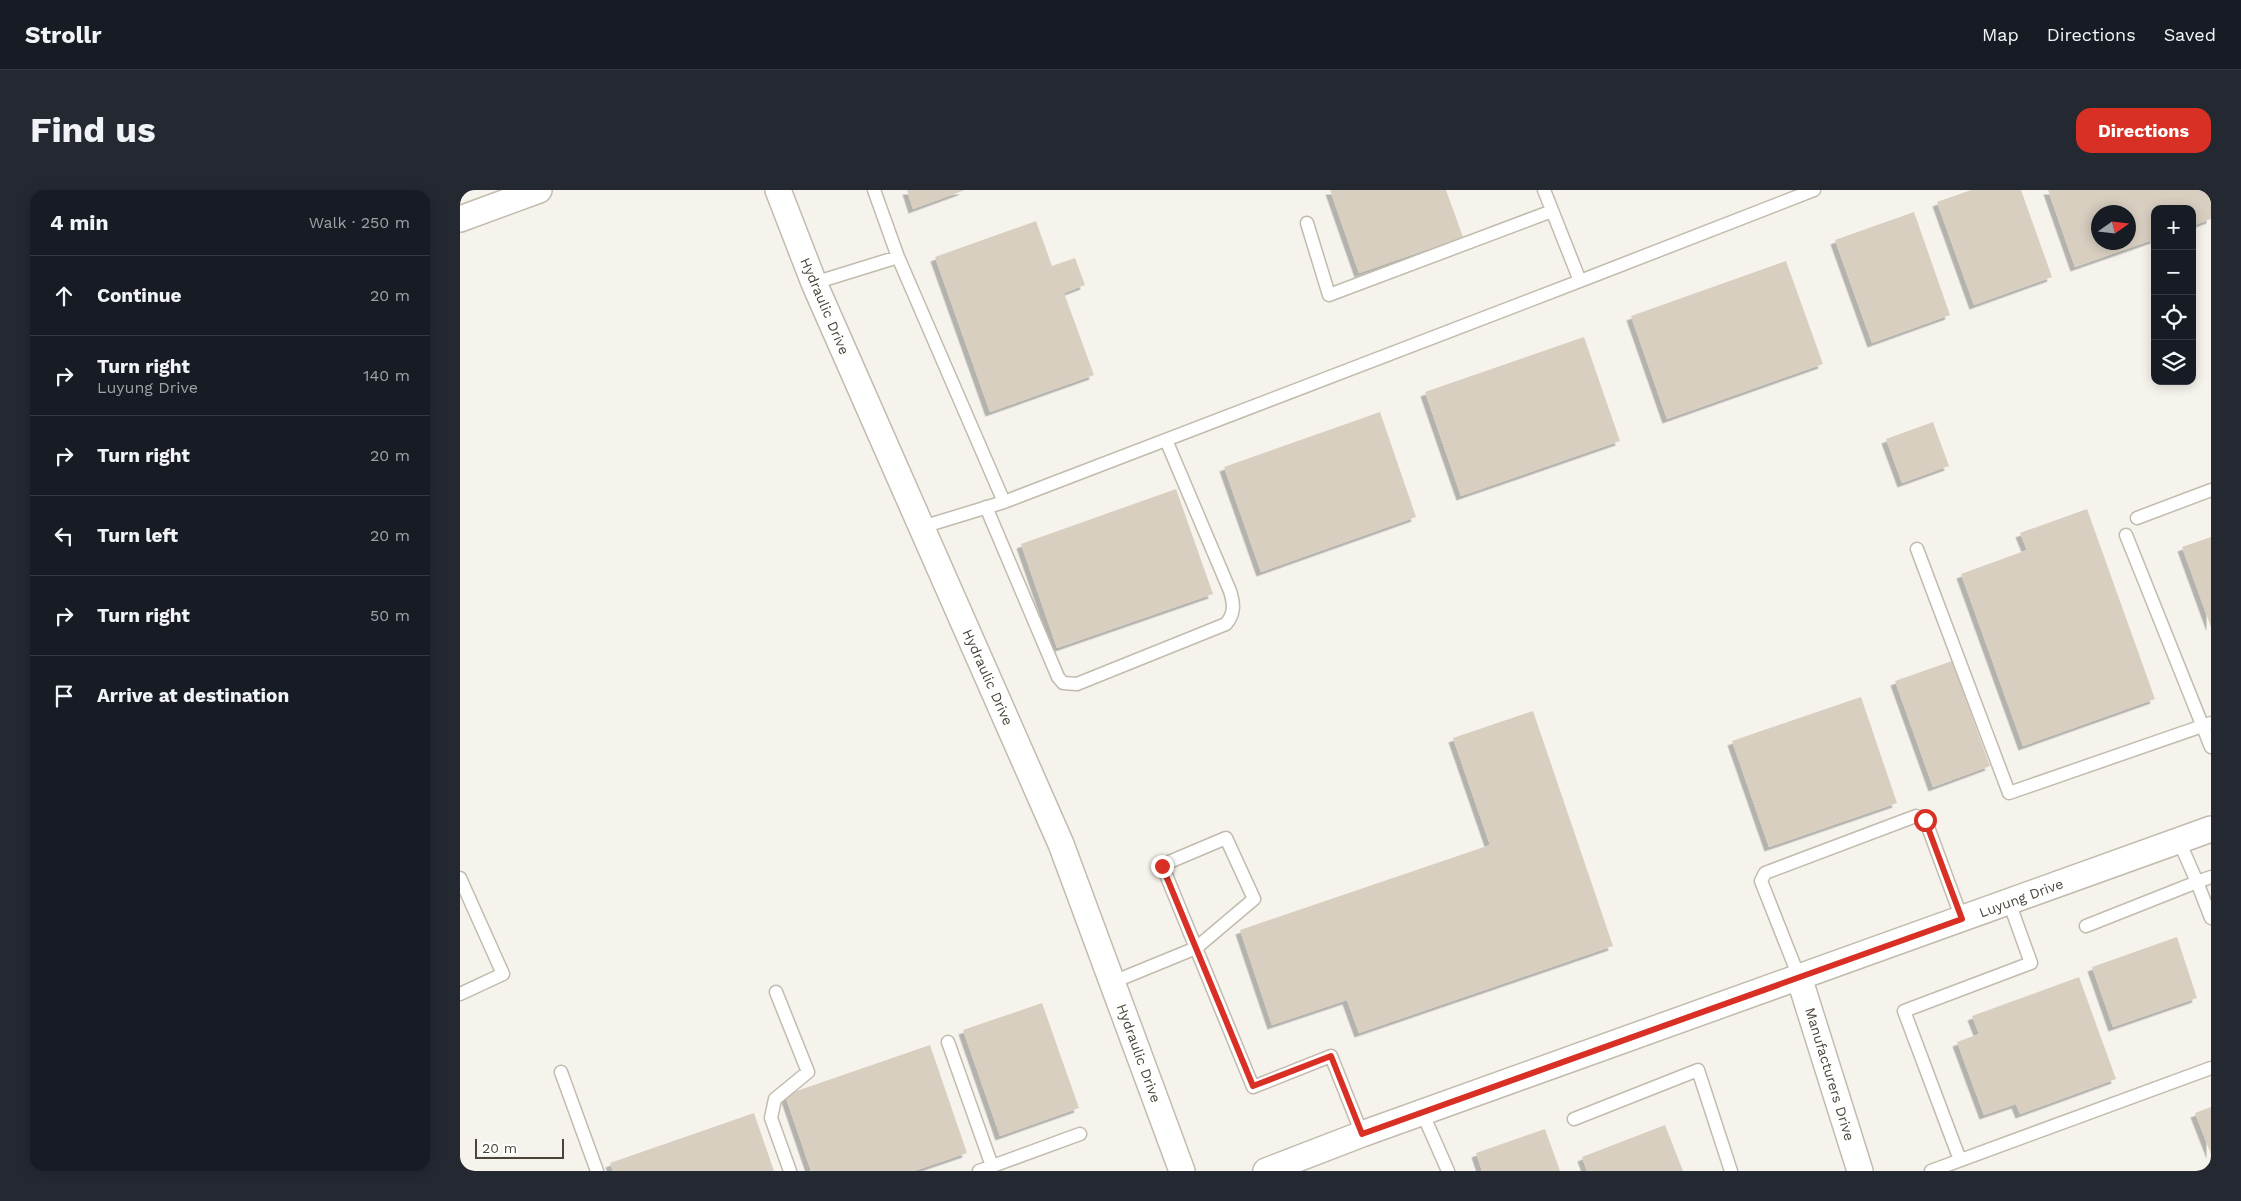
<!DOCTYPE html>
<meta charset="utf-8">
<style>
body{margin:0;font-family:"Work Sans",sans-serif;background:#242831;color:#f1f3f6}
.controls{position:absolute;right:15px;top:15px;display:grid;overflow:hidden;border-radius:10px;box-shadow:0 2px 12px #0003}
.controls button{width:45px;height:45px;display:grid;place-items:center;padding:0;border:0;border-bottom:1px solid #363941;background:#171b24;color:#f1f3f6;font:25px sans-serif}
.compass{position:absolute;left:1631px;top:15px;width:45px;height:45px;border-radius:50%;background:#171b24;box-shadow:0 2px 12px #0003;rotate:76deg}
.scale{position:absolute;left:15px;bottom:12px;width:89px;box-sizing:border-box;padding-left:5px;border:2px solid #4b4439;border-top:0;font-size:14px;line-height:18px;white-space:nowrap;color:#4b4439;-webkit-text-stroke:4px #fff;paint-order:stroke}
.stop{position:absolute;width:15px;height:15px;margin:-11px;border:4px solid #d93025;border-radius:50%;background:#fff}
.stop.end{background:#d93025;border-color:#fff;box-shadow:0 1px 5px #0008}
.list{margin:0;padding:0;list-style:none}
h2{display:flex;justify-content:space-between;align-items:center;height:65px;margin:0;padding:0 20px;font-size:21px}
h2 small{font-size:16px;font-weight:400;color:#9ea1a6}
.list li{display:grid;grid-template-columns:32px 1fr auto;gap:15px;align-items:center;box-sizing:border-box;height:80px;padding:0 20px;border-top:1px solid #363941}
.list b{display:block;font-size:19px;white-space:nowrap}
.list p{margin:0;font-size:16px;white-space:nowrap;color:#9ea1a6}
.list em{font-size:16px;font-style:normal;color:#9ea1a6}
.icon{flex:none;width:28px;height:28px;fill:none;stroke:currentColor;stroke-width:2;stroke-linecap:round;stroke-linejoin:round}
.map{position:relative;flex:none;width:1751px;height:981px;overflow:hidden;border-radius:15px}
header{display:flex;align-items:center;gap:30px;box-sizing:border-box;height:70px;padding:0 25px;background:#171b24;border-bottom:1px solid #363941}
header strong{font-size:24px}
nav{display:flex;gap:28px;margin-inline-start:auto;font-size:18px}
.intro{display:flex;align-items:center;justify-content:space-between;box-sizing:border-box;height:120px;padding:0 30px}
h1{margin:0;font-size:35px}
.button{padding:12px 22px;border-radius:15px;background:#d93025;color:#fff;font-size:18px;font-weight:700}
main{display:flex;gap:30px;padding:0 30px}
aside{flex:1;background:#171b24;border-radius:15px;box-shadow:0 2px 12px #0003}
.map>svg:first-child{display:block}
.building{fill:#d8cfc1;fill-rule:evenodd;filter:url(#shadow)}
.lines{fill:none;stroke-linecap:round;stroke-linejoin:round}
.service-casing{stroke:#c2bbae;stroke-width:15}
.minor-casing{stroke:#c2bbae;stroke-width:28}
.service{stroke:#fff;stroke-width:12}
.minor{stroke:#fff;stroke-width:25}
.route{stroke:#d93025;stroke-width:6}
.labels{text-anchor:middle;stroke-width:4;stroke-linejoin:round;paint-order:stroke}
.street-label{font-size:14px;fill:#4b4439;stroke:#fff}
</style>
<header>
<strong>Strollr</strong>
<nav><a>Map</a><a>Directions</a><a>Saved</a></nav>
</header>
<div class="intro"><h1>Find us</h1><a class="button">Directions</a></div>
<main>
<aside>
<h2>4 min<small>Walk · 250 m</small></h2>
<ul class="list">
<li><svg class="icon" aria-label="ahead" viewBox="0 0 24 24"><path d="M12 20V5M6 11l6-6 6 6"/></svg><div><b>Continue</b></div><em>20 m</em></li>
<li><svg class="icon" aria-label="right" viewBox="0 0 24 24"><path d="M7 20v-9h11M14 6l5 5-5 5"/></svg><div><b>Turn right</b><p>Luyung Drive</p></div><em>140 m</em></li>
<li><svg class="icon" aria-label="right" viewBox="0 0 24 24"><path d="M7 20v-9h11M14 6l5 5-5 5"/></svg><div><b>Turn right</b></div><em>20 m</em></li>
<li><svg class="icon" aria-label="left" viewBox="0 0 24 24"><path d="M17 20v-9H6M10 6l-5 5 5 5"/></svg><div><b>Turn left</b></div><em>20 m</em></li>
<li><svg class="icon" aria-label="right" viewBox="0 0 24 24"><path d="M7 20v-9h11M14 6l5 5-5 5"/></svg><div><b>Turn right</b></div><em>50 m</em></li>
<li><svg class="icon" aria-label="arrive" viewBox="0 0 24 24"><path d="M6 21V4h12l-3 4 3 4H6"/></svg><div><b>Arrive at destination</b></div></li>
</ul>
</aside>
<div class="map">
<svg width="1751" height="981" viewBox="0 0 1751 981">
<defs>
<filter id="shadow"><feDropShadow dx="-4.5" dy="4.5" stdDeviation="0" flood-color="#0004"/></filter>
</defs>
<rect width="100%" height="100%" fill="#f6f3ec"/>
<path class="building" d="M447 0H505L453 19Z
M870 0H986L1003 47 899 83Z
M1511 0H1561L1592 87 1514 115 1477 12Z
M1588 0H1751V29L1732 36V19H1695V49L1615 77ZM1638 22H1668V52H1638Z
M1454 22 1490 125 1412 153 1375 50Z
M576 31 592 76 615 68 625 95 604 103 634 185 530 222 475 67Z
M1326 71 1363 174 1207 229 1171 126Z
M1124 147 1160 251 1001 306 965 202Z
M920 222 956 327 801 382 764 277Z
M1473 232 1489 276 1442 293 1426 249Z
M716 299 753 404 597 458 561 354Z
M1627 319 1695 509 1563 556 1501 384 1567 360 1560 343Z
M1751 347V437L1722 357Z
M1492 471 1530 576 1473 597 1435 491Z
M1401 507 1437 613 1309 657 1272 551Z
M1073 521 1153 756 899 843 887 810 812 835 780 740 1030 655 993 548Z
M1717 747 1737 808 1653 837 1632 777Z
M1619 787 1656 889 1560 924 1556 914 1524 925 1497 852 1519 844 1512 826Z
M582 813 619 918 540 946 503 840Z
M470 855 507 963 454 981H351L325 905Z
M1751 917V964L1735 923Z
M294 923 314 981H153L150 973Z
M1205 935 1223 981H1127L1122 967Z
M1085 939 1100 981H1022L1016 963Z"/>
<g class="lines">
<g class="service-casing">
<path id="service" d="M414 0 438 67
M847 33 869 105 1092 21
M1120 91 1354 0
M354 93 438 67 544 312
M526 317 598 487 603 493 617 494 766 434C775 423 774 414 770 401L706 250
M1677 328 1751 300
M462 337 544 312 1120 91 1084 0
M1666 345 1751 557
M1457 359 1549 603 1751 533
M1719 651 1737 692 1751 687
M0 688 43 784 0 804
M1626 736 1737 692 1751 728
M1339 787 1301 691 1305 683 1456 626 1465 629 1502 729
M653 792 736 758 702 675 766 648 794 709 736 758 793 897 871 866 902 944
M316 802 348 882 315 909 311 928 330 981
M488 852 532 976
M101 882 137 981
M962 922 988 981
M1114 929 1238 880 1271 981
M1500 970 1444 821 1571 773 1549 712
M519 981 620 944
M1471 981 1751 878"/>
</g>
<g class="minor-casing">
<path id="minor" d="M318 0 354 93 601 654 722 981
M0 29 79 0
M1339 787 1400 981
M806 981 902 944 1751 639"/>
</g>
<use href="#service" class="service"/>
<use href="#minor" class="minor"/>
</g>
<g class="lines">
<path class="route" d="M702 676 793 896 871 866 902 944 1502 729 1465 630"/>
</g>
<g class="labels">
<g class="street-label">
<text transform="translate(365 116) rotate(67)" y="5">Hydraulic Drive</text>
<text transform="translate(528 487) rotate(66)" y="5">Hydraulic Drive</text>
<text transform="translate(1561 708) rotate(-20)" y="5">Luyung Drive</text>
<text transform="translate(679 863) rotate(70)" y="5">Hydraulic Drive</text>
<text transform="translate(1370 884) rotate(73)" y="5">Manufacturers Drive</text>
</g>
</g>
</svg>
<div class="controls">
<button>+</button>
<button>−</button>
<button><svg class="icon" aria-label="locate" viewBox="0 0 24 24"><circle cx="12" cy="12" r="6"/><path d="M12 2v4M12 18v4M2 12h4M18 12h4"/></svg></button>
<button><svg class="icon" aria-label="layers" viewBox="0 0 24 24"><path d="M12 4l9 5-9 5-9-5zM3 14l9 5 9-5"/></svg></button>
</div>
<svg class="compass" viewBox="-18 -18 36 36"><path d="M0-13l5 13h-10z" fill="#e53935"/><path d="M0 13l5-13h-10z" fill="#9ea1a6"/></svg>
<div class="scale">20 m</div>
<div class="stop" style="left:1465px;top:630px"></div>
<div class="stop end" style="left:702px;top:676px"></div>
</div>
</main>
